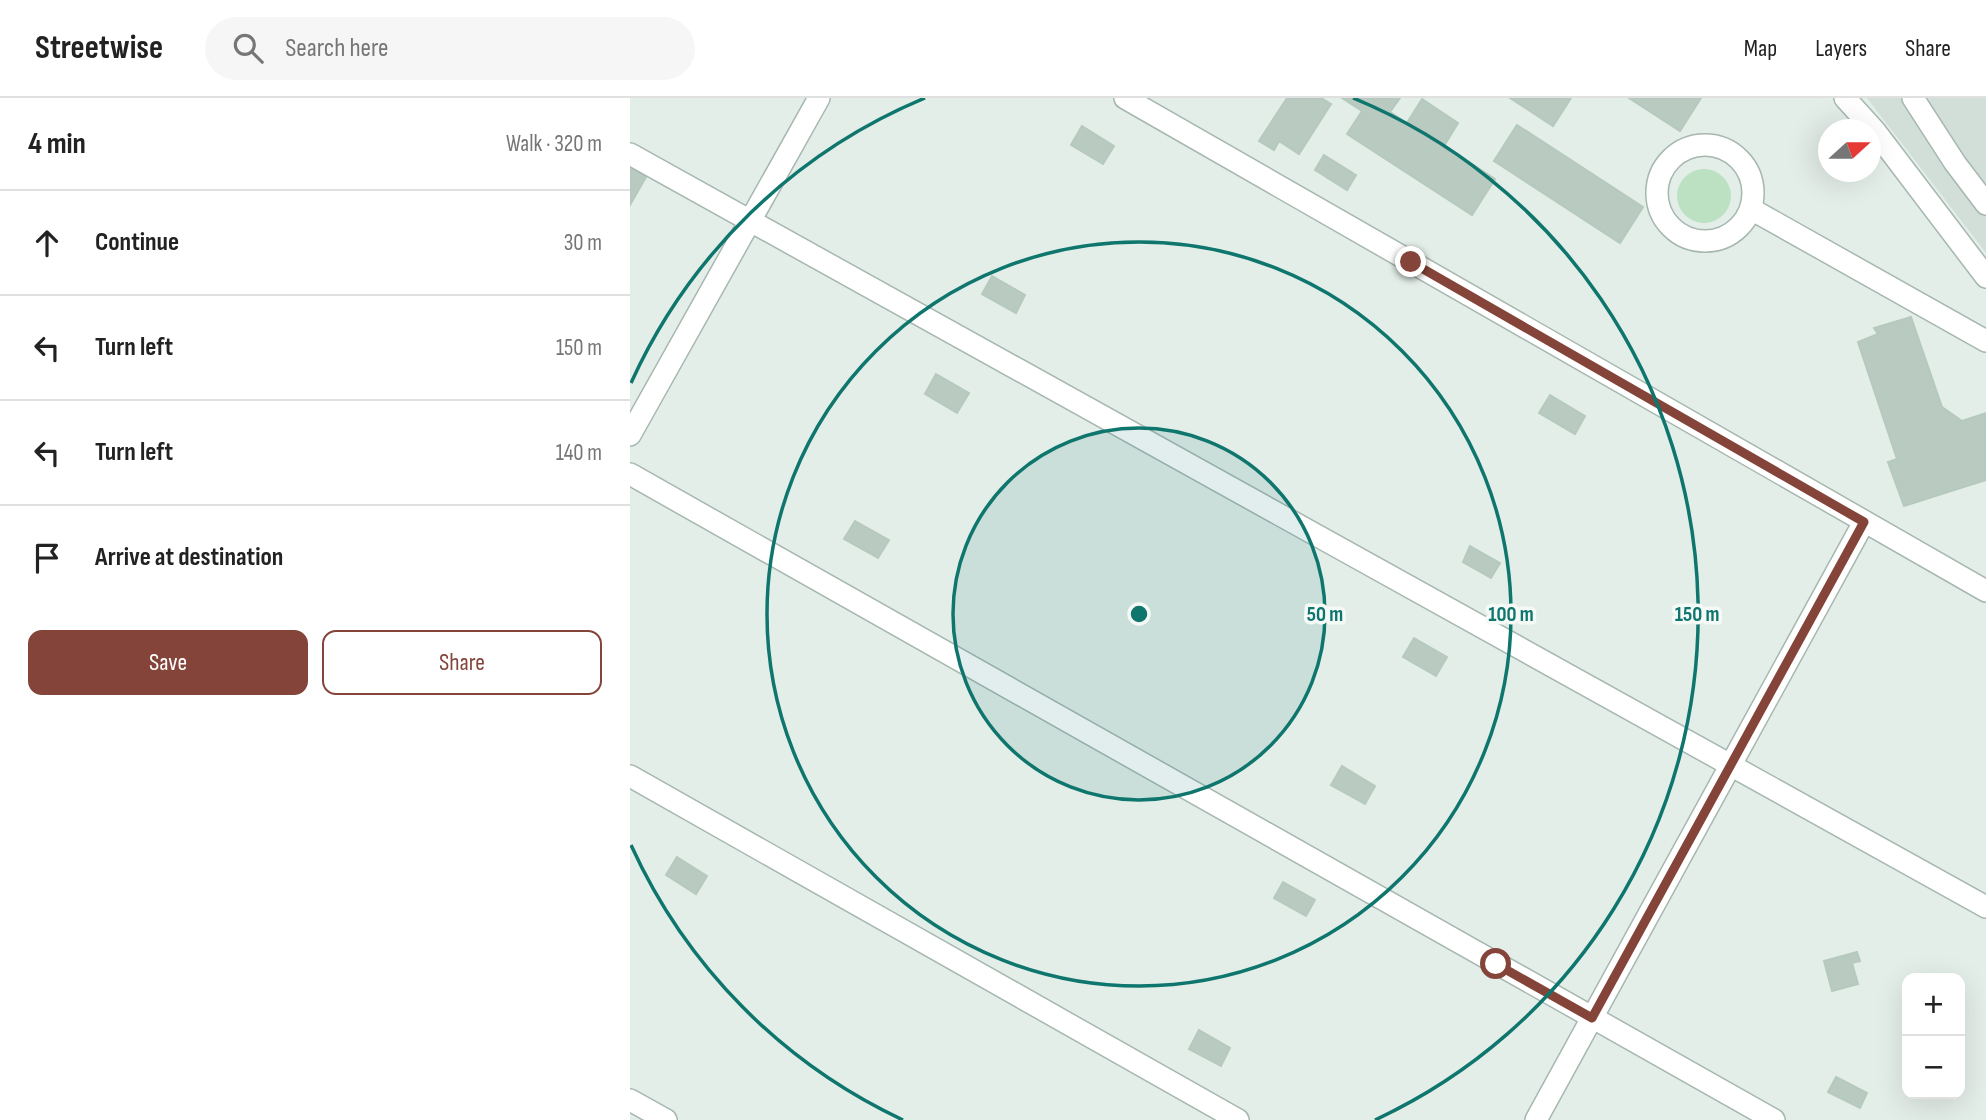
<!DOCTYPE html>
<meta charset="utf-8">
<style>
body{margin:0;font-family:"Sofia Sans Condensed",sans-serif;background:#f6f6f6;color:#222}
.controls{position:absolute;right:21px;bottom:21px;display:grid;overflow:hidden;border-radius:14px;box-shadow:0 7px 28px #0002}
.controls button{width:63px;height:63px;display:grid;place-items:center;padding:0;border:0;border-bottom:2px solid #e0e0e0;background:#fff;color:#222;font:35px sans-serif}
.compass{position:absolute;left:1188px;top:21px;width:63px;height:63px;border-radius:50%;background:#fff;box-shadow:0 7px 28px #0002;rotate:69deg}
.stop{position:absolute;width:21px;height:21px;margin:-16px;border:5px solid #844439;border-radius:50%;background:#fff}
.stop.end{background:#844439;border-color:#fff;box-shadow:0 2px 7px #0008}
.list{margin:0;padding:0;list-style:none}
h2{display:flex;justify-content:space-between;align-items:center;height:91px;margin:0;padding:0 28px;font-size:30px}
h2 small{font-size:23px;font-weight:400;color:#767676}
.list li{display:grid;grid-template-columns:46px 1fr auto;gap:21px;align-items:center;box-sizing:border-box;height:105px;padding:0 28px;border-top:2px solid #e0e0e0}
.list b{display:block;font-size:26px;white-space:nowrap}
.list em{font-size:23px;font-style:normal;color:#767676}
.actions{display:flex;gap:14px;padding:21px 28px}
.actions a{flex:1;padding:16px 0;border:2px solid #844439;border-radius:14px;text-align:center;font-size:24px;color:#844439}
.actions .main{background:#844439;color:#fff}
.icon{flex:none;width:38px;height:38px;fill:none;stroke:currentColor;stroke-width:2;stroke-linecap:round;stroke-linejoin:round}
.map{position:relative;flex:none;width:1356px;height:1022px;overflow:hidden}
header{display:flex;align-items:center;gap:42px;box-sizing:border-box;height:98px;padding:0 35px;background:#fff;border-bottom:2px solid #e0e0e0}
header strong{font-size:33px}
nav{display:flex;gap:38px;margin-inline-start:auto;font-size:24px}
.search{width:490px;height:63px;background:#f6f6f6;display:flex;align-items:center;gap:18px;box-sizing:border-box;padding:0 24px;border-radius:38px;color:#767676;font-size:26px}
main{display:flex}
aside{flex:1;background:#fff}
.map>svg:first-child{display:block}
.built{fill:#d2ded8}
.green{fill:#bce1c2}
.building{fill:#b9cac1;stroke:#b6c9bf;stroke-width:2}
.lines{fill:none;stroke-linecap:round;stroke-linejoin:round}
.minor-casing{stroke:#a6b7b0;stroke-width:24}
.minor{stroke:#fff;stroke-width:21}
.route{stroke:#844439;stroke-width:9}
.ring{fill:none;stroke:#0f766e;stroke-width:3.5}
.centre{fill:#0f766e;stroke:#f5faf7;stroke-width:3.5}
.ring-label{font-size:21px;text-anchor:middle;font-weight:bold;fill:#0f766e;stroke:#f5faf7;stroke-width:7;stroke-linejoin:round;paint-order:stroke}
</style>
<header>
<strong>Streetwise</strong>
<div class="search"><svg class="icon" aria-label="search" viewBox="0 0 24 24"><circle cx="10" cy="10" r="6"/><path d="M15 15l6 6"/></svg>Search here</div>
<nav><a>Map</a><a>Layers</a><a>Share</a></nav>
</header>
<main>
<aside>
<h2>4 min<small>Walk · 320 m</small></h2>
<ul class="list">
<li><svg class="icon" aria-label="ahead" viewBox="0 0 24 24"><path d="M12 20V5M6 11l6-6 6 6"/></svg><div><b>Continue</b></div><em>30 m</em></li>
<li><svg class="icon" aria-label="left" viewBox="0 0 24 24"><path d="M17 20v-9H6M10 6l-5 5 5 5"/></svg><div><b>Turn left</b></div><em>150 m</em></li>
<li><svg class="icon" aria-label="left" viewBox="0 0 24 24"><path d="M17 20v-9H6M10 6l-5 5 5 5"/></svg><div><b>Turn left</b></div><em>140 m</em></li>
<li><svg class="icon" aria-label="arrive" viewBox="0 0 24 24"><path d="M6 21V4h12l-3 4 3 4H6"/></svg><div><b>Arrive at destination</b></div></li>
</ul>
<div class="actions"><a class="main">Save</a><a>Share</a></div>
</aside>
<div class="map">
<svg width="1356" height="1022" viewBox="0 0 1356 1022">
<rect width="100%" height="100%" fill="#e4eee9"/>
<path class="built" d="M1237 0H1356V155Z"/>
<path class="green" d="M1047 98a27 27 0 1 1 54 0a27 27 0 1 1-54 0Z"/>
<path class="building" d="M657 0H691L701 6 669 56 649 43 644 52 629 43Z
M712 0H770L760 14 777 25 792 1 828 25 814 48 865 81 842 117 717 36 732 13Z
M880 0H941L923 28Z
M999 0H1071L1050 33Z
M887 27 1013 109 990 145 864 63Z
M452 28 484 48 473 66 441 47Z
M694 57 726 77 717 92 685 72Z
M0 69 16 79 0 107Z
M362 178 395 197 386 215 352 196Z
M1281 219 1312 309 1332 323 1356 315V382L1274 408 1258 364 1267 361 1228 244 1248 236 1244 230Z
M306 276 339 295 327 315 295 296Z
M920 297 955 318 945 336 909 315Z
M225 423 259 442 248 460 214 441Z
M840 448 870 465 861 480 833 464Z
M784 540 817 559 806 578 773 559Z
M712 668 745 688 735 706 701 687Z
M47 759 77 778 66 796 36 777Z
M653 784 685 802 676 818 644 800Z
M1227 854 1230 863 1222 865 1228 886 1202 893 1194 863Z
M569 932 600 950 591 968 559 951Z
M1206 979 1237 995 1230 1010 1198 994Z"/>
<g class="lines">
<g class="minor-casing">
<path id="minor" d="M495 0 1356 493
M1215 0 1245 33 1356 179
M1283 0 1325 65 1356 106
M1027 95a48 48 0 1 1 96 0a48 48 0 1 1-96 0Z
M0 56 1356 809
M1121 111 1356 243
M0 337 189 0
M0 376 1144 1022
M0 678 608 1022
M0 1002 36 1022
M906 1022 1234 424"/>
</g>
<use href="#minor" class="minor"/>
</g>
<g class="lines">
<path class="route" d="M781 164 1234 424 962 920 866 866"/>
</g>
<circle cx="509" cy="516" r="186" fill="#0f766e" fill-opacity=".12"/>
<g class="ring">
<circle cx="509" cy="516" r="186"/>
<circle cx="509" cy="516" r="372"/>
<path d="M273 1022A558 558 0 0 1 1 747M1 285A558 558 0 0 1 295 0M723 0A558 558 0 0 1 745 1022"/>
</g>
<circle cx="509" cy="516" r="10" class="centre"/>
<g class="ring-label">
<text x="695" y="523">50 m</text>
<text x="881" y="523">100 m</text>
<text x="1067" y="523">150 m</text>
</g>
</svg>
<div class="controls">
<button>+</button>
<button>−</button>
</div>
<svg class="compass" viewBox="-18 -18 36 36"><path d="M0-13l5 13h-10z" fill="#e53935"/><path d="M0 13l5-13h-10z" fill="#767676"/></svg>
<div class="stop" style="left:866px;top:866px"></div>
<div class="stop end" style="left:781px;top:164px"></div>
</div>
</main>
